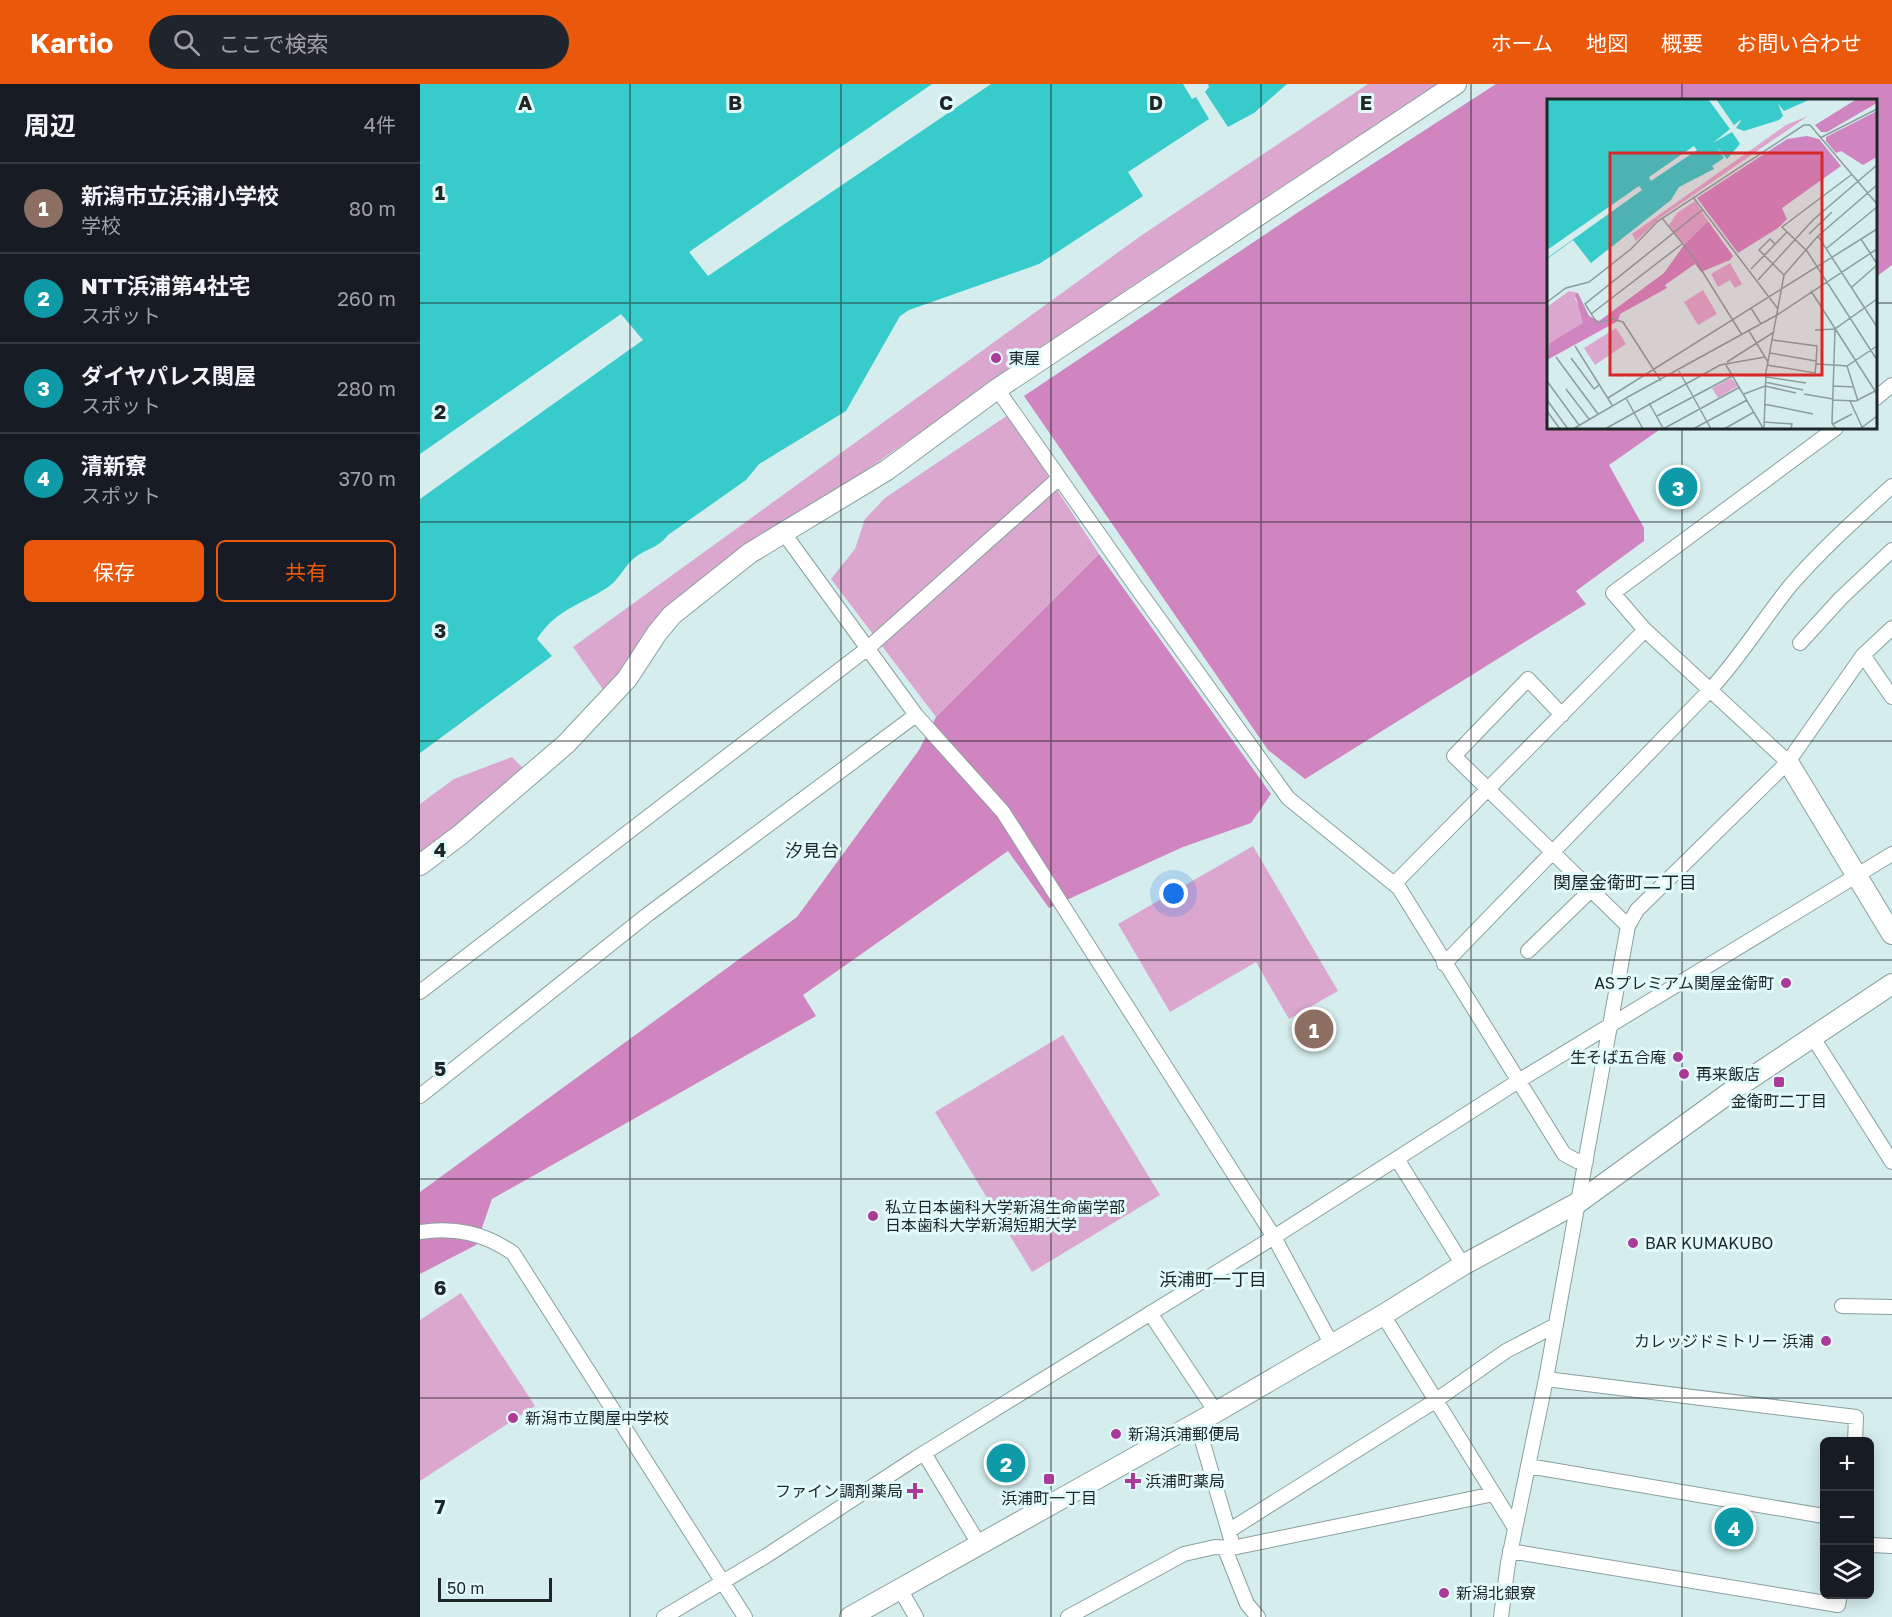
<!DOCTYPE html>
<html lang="ja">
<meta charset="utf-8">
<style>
body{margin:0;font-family:"Golos Text","Noto Sans JP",sans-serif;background:#20242c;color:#f1f3f6}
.controls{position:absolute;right:18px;bottom:18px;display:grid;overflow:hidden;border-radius:9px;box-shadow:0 3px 15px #0003}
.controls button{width:54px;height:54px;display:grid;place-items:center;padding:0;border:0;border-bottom:2px solid #363941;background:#171b24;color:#f1f3f6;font:30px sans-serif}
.scale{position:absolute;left:18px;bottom:15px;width:114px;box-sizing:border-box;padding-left:6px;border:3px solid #1e2626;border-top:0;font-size:16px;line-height:21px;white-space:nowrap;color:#1e2626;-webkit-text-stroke:4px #e3fafa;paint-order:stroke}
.you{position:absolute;left:754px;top:810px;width:21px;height:21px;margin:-15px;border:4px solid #fff;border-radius:50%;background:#1a73e8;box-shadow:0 0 0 9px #1a73e833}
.badge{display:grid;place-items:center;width:39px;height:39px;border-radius:50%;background:#ea580c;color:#fff;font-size:20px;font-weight:700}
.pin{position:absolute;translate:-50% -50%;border:3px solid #fff;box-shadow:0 2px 6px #0006}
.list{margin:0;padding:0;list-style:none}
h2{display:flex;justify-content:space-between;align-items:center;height:78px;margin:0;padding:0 24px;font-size:26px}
h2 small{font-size:20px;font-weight:400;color:#9ea1a6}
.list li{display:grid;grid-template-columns:39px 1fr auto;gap:18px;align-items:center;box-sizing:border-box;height:90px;padding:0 24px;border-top:2px solid #363941}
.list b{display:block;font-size:22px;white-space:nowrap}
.list p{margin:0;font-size:20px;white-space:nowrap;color:#9ea1a6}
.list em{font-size:20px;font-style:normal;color:#9ea1a6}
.actions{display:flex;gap:12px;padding:18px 24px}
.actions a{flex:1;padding:14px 0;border:2px solid #ea580c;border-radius:9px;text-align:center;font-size:21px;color:#ea580c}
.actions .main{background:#ea580c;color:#fff}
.icon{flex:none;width:33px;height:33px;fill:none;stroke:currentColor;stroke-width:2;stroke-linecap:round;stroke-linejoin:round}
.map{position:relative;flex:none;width:1472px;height:1533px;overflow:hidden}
header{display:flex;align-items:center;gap:36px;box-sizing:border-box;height:84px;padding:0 30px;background:#ea580c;color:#fff}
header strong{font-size:28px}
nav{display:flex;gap:33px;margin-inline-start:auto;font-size:21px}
.search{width:420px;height:54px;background:#20242c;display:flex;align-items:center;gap:15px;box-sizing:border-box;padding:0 21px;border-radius:33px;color:#9ea1a6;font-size:22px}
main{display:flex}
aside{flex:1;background:#171b24}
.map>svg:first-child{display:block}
.green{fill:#dba7cf}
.forest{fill:#d085c1}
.water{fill:#37cbcb}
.pier{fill:#d5eded}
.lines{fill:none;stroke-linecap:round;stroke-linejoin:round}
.street-casing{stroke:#8aa09f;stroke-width:16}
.secondary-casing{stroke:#8aa09f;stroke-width:22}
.street{stroke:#fff;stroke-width:14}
.secondary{stroke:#fff;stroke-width:20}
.grid{fill:none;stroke:#1e2626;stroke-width:1.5;stroke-opacity:0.55}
.poi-dot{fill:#aa3b98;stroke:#e3fafa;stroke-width:2}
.labels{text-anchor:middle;stroke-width:6;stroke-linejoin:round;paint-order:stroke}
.poi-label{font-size:16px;fill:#1e2626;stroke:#e3fafa;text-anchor:start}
.neighbourhood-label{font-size:18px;fill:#1e2626;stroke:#e3fafa}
.inset-road{fill:none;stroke:#8c9d9d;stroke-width:1.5}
.view{fill:#d62828;fill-opacity:0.15;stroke:#d62828;stroke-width:3}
.inset-edge{fill:none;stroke:#1e2626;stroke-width:3}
.grid-label{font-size:20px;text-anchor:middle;font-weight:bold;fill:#1e2626;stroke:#e3fafa;stroke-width:6;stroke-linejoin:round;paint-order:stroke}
</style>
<header>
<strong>Kartio</strong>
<div class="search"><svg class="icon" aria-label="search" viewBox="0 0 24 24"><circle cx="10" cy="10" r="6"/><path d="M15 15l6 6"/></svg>ここで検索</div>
<nav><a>ホーム</a><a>地図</a><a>概要</a><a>お問い合わせ</a></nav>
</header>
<main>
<aside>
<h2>周辺<small>4件</small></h2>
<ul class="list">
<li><span class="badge" style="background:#8d6e63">1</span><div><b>新潟市立浜浦小学校</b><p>学校</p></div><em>80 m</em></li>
<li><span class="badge" style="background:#0f9aa8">2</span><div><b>NTT浜浦第4社宅</b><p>スポット</p></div><em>260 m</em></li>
<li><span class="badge" style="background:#0f9aa8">3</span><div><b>ダイヤパレス関屋</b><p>スポット</p></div><em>280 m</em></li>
<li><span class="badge" style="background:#0f9aa8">4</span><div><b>清新寮</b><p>スポット</p></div><em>370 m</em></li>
</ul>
<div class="actions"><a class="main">保存</a><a>共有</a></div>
</aside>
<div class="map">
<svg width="1472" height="1533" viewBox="0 0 1472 1533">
<rect width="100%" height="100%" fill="#d5eded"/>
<path class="green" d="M948 0H1017L712 202 436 393 348 448 239 530 224 549 198 593 184 607 153 563 722 151Z
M588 331 679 470 516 633 411 495 435 465 445 435 465 414Z
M92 673 107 688 0 768V720L34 695Z
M833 762 918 907 869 935 836 878 750 928 698 840Z
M643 951 740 1111 612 1188 515 1028Z
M41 1209 115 1322 0 1397V1236Z"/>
<path class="forest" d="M1076 0H1472V181L1456 193V16H1128V344H1242L1189 381 1224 444V457L1156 507 1166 520 885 695 848 666 604 312 880 127Z
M679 470 851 710 831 739 763 763 629 824 588 767 383 911 396 932 72 1115 56 1161 0 1190V1108L377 833 499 666 516 633Z"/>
<path class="water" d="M0 0H763L772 15 776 13 789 35 708 88 723 112 619 180 489 226 480 232 426 327 339 380 326 396 248 451C239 463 229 464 217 472 205 480 200 495 188 503 161 521 136 525 117 555L132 572 0 669Z
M788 0H867L834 29 808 43 785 8 789 3Z"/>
<path class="pier" d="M512 0H571L288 192 269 168Z
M201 230 223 256 0 415V370Z"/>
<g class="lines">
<g class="street-casing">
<path id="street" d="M577 305 714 500 868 714 979 804 1144 1070 1157 1077H1166
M1456 314 1472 301
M363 448 496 631 583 728 854 1153 912 1261
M1380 559 1421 514 1472 466
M1443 571 1472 613
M1142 631 1108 595 1034 672 1208 842
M1368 678 1225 546 1193 509 1416 344
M974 800 1225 546
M1108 867 1171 806
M1024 880 1289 607C1319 575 1342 537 1370 502 1401 466 1437 434 1472 402
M0 908 448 564 639 394
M1392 952 1472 1078
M0 1012 227 831 496 631
M977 1075 1043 1181
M0 1148C35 1143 64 1149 93 1169L325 1533
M1422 1222 1472 1223
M730 1229 796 1328
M963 1231 1095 1444
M1126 1295 1436 1333 1435 1358
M777 1339 811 1455
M504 1369 559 1460
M1108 1382 1404 1432
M810 1446 1015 1317 1086 1267 1136 1241
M1450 1461 1472 1462
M805 1465 827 1520 838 1533
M1090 1467 1418 1521 1420 1510
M480 1505 496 1533
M244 1533 346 1472 496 1374 854 1153 1100 996 1472 770
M648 1533 764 1470 795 1463 812 1464 1074 1410
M1081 1533 1088 1479 1126 1295 1208 842 1217 826 1368 678 1443 571 1472 544"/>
</g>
<g class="secondary-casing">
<path id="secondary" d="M1368 678 1472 850
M0 781 40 751 146 660 207 595 237 549 252 531 330 469 467 386 577 305 1036 0
M430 1533 796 1328 963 1231 1043 1181 1159 1118 1316 1004 1472 900"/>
</g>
<use href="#street" class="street"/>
<use href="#secondary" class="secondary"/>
</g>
<path class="grid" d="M210 0V1533M421 0V1533M631 0V1533M841 0V1533M1051 0V1533M1262 0V16M0 219H1128M1456 219H1472M1262 344V1533M0 438H1472M0 657H1472M0 876H1472M0 1095H1472M0 1314H1472"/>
<g class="poi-dot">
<circle cx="576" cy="274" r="6"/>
<circle cx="1366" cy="899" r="6"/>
<circle cx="1258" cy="973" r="6"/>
<circle cx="1264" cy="990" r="6"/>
<rect x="1353" y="992" width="12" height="12" rx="3"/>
<circle cx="453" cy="1132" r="6"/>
<circle cx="1213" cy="1159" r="6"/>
<circle cx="1406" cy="1257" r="6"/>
<circle cx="93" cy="1334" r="6"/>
<circle cx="696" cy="1350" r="6"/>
<rect x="623" y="1389" width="12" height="12" rx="3"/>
<path d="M710 1388h6v6h6v6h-6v6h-6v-6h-6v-6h6z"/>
<path d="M492 1398h6v6h6v6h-6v6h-6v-6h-6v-6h6z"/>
<circle cx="1024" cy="1509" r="6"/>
</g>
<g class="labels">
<g class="poi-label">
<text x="588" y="280">東屋</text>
<text x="1354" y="905" text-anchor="end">ASプレミアム関屋金衛町</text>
<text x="1246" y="979" text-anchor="end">生そば五合庵</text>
<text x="1276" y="996">再来飯店</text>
<text x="1359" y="1023" text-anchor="middle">金衛町二丁目</text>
<text x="465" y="1129">私立日本歯科大学新潟生命歯学部<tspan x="465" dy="18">日本歯科大学新潟短期大学</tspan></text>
<text x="1225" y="1165">BAR KUMAKUBO</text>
<text x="1394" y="1263" text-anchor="end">カレッジドミトリー 浜浦</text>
<text x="105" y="1340">新潟市立関屋中学校</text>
<text x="708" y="1356">新潟浜浦郵便局</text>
<text x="725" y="1403">浜浦町薬局</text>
<text x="483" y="1413" text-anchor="end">ファイン調剤薬局</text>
<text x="629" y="1420" text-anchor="middle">浜浦町一丁目</text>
<text x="1036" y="1515">新潟北銀寮</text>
</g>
<g class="neighbourhood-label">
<text x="392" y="773">汐見台</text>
<text x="1205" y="805">関屋金衛町二丁目</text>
<text x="793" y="1202">浜浦町一丁目</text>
</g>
</g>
<g transform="translate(1127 15)">
<rect width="330" height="330" fill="#d5eded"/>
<path d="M261 17 113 119 89 142 85 135 239 26ZM148 102 161 122 137 146 122 126 130 114ZM183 164 195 185 188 189 183 181 171 188 164 175ZM156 191 170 215 151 226 137 203ZM22 192 31 194 28 200 38 219 36 224 0 253V208ZM69 229 79 245 48 266 37 249ZM184 279 191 287 171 299 165 289Z" fill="#dba7cf"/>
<path d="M310 0H330V4L280 33H274L268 26ZM330 12V58L316 66 294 52 289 54 279 42V38ZM260 37 272 40 294 67 235 109 240 120 231 129 191 154 150 99 240 40ZM161 122 186 157 183 161 154 173 148 165 118 186 120 189 73 215 71 222 0 261 3 244 36 224 28 195 31 194 42 217 52 222 117 174 137 146Z" fill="#d085c1"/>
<path d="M0 0H161L183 30 166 44 185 33 193 45 180 60 170 48 177 59 165 67 167 70 132 88 124 101 44 164 26 141 0 160ZM169 0H264L237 12 231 5 236 17 232 21 197 32 189 29 195 20 187 26Z" fill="#37cbcb"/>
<path d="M147 47 150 51 104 82 102 78ZM92 87 95 91 0 159V151Z" fill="#d5eded"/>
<path class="inset-road" d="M273 39 330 10M304 76 235 128 260 152 330 261M146 98 231 210M115 119 147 159 195 236M262 135 285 113M271 137 330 228M314 140 330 165M228 145 223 140 212 151 237 176M280 149 330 108M204 170 240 133M211 181 266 121 330 66M305 188 330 166M264 192 330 295M0 203 19 189 42 183 84 150 111 122 257 26H263L330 105M204 209 214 225M44 215 135 145M268 231 288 230M202 232 221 263M226 241 270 247 269 265 287 266 300 267 330 247M28 247 65 306M223 254 269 262M9 258 51 315M24 259 47 290 52 286M180 263 227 233M179 266 216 329M220 266 268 274 269 265M300 267 311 302M132 272 164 330M219 278 259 284M0 282 32 326M114 282 76 223 65 220 50 224 38 205 155 111M218 283 256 291M286 287 307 288M19 290 42 320M197 295 218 287 249 294M257 295 286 300M61 299 330 130M79 299 230 216 330 150M0 301 21 330M286 301 309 302 330 291M303 302 315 328M102 304 116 329M217 305 266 315M0 312 13 330M110 317 185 277M217 323 245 325 244 330M286 325 305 315M26 330 79 299 96 330M58 330 173 266 218 258M116 330 193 288M146 330 200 301M177 330 207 313M217 330 219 273 237 176 271 137 330 86M289 330 285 324 288 230 330 200M313 330 330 317"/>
<path class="view" d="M63 54H275V276H63Z"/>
<rect width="330" height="330" class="inset-edge"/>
</g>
<g class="grid-label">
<text x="105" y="26">A</text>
<text x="315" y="26">B</text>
<text x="526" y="26">C</text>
<text x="736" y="26">D</text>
<text x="946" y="26">E</text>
<text x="20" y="116">1</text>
<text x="20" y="335">2</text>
<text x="20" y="554">3</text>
<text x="20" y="773">4</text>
<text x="20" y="992">5</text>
<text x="20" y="1211">6</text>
<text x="20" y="1430">7</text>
</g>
</svg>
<div class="controls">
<button>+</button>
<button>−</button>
<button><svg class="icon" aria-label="layers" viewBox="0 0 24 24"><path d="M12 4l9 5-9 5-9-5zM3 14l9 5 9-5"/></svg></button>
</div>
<div class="scale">50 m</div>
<div class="you"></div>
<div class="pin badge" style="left:894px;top:945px;background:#8d6e63">1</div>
<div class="pin badge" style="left:586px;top:1379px;background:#0f9aa8">2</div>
<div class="pin badge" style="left:1258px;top:403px;background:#0f9aa8">3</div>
<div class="pin badge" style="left:1314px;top:1443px;background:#0f9aa8">4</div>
</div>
</main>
